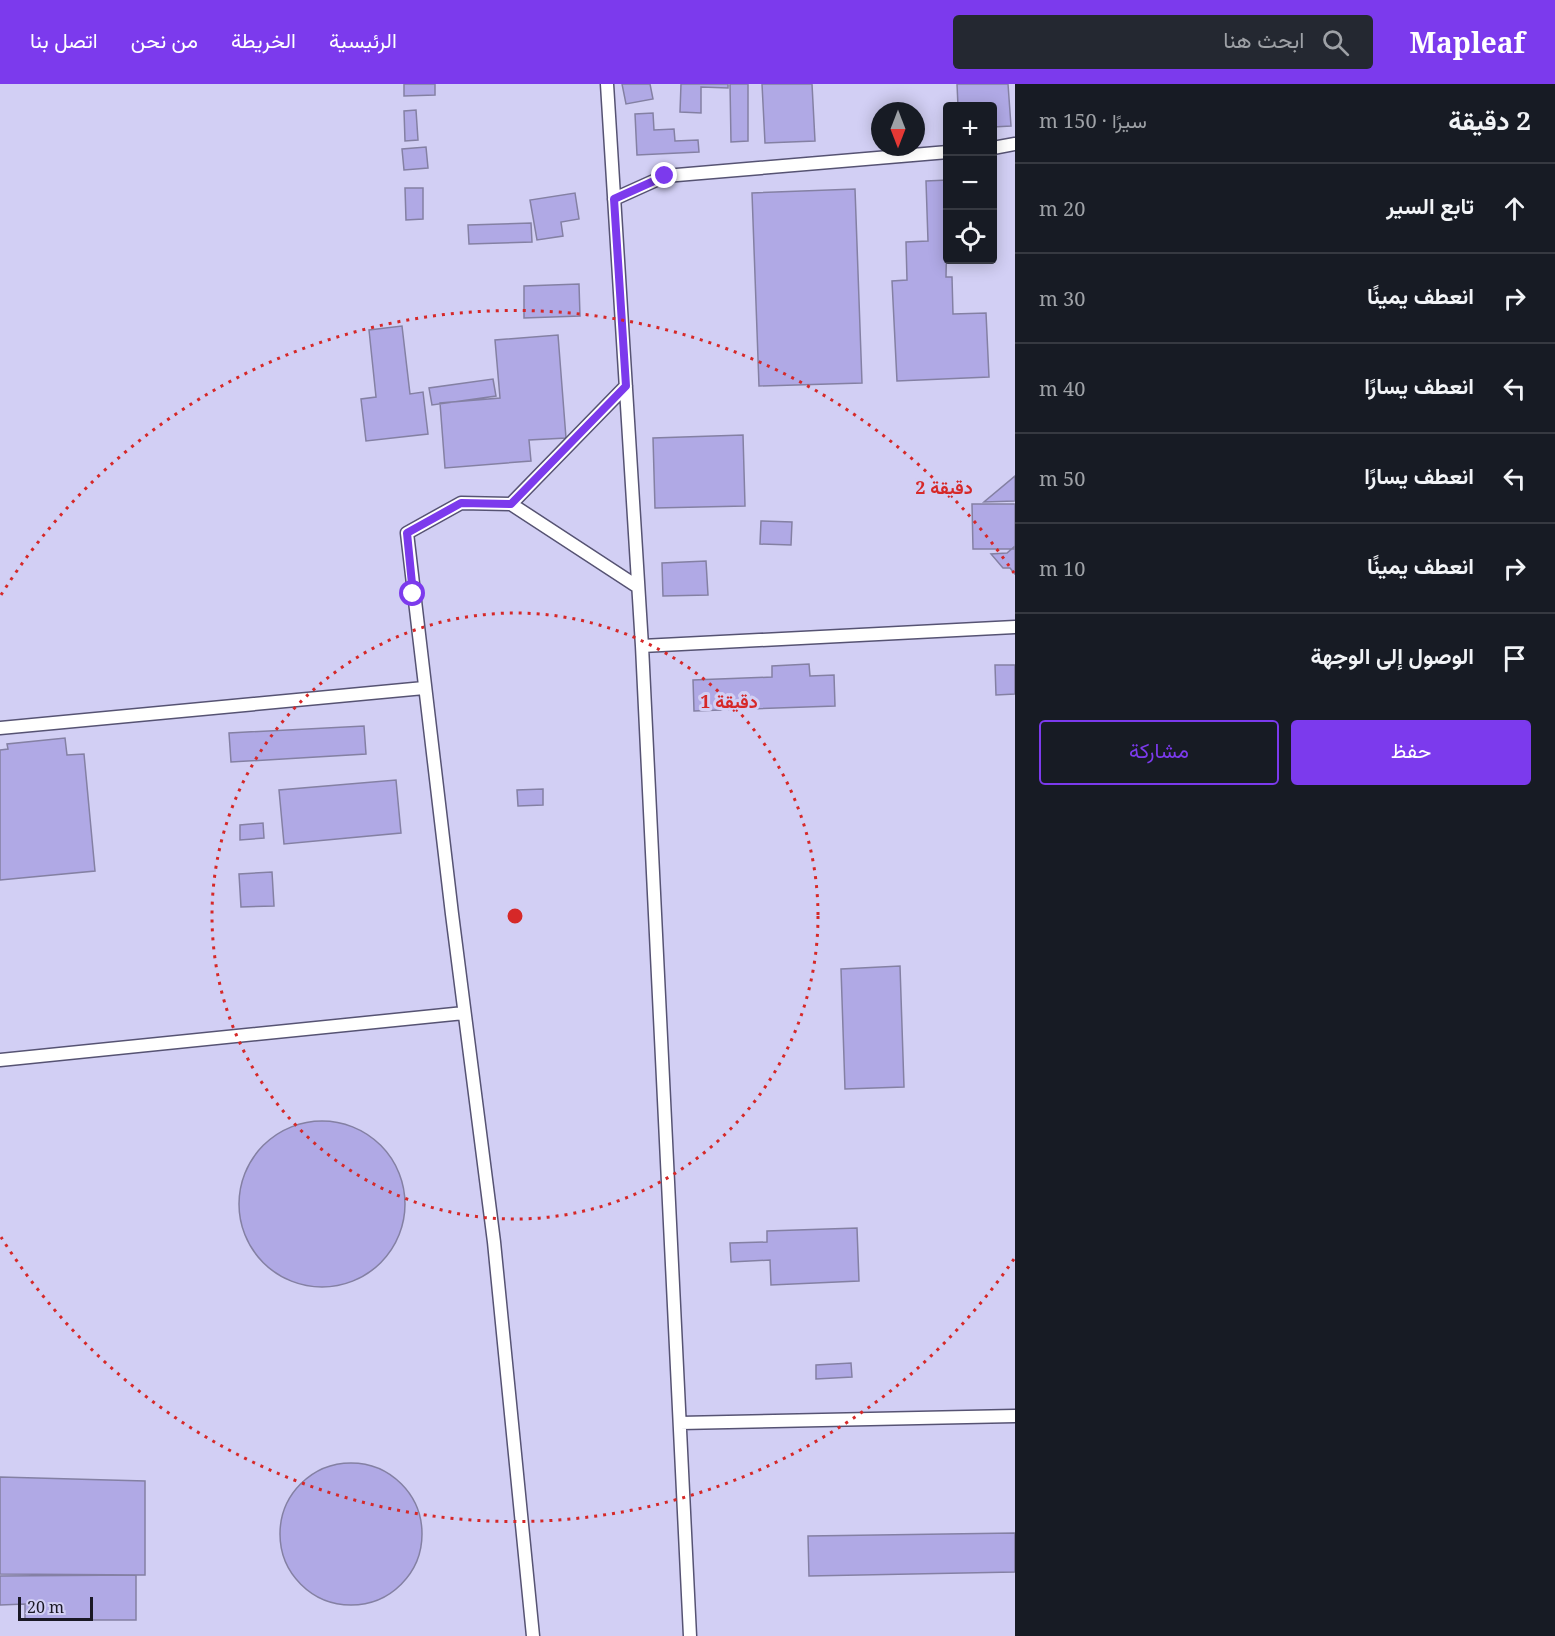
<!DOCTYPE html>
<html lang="ar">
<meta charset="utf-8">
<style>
body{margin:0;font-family:"Noto Serif",Vazirmatn,serif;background:#242831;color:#f1f3f6;direction:rtl}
.controls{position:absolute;right:18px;top:18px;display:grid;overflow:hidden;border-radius:6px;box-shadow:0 3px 15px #0003}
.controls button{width:54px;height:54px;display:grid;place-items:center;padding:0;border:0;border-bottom:2px solid #363941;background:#171b24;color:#f1f3f6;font:30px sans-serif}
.compass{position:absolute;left:871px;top:18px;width:54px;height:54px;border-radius:50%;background:#171b24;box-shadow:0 3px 15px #0003;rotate:180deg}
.scale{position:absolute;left:18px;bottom:15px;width:75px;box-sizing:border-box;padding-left:6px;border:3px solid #1a1825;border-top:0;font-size:16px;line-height:21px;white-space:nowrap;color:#1a1825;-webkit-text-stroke:4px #d2cff4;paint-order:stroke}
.stop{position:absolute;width:18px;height:18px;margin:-14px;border:4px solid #7c3aed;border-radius:50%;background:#fff}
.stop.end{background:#7c3aed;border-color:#fff;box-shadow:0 2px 6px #0008}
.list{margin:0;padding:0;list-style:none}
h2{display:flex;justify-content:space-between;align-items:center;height:78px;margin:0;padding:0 24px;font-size:26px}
h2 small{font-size:20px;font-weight:400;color:#9ea1a6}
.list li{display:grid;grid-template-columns:39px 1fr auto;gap:18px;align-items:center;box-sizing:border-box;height:90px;padding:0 24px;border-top:2px solid #363941}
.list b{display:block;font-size:22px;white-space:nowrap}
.list em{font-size:20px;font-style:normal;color:#9ea1a6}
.actions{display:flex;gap:12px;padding:18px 24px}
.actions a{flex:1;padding:14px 0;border:2px solid #7c3aed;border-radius:6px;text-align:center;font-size:21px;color:#7c3aed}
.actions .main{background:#7c3aed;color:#fff}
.icon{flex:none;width:33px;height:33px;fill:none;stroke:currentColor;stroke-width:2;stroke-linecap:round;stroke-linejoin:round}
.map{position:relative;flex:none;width:1015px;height:1552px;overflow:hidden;direction:ltr}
header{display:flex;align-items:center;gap:36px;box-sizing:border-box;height:84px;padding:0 30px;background:#7c3aed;color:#fff}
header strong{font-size:28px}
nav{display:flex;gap:33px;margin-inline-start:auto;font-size:21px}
.search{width:420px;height:54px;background:#242831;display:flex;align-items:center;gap:15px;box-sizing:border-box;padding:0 21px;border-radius:6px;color:#9ea1a6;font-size:22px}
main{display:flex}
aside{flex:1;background:#171b24}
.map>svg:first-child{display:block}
.building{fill:#b0a9e5;stroke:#8480a3;stroke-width:1.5}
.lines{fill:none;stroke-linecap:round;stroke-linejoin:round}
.service-casing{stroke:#565373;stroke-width:15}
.service{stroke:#fff;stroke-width:12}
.route{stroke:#7c3aed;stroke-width:8}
.ring{fill:none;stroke:#d62828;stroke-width:3;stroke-dasharray:3 6}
.centre{fill:#d62828;stroke:#d2cff4;stroke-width:3}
.ring-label{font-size:18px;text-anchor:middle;font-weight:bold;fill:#d62828;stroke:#d2cff4;stroke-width:6;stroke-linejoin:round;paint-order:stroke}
</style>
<header>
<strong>Mapleaf</strong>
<div class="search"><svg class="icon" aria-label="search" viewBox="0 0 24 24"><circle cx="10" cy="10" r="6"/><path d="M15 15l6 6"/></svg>ابحث هنا</div>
<nav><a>الرئيسية</a><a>الخريطة</a><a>من نحن</a><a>اتصل بنا</a></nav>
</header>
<main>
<aside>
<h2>2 دقيقة<small>سيرًا · 150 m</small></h2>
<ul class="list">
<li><svg class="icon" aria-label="ahead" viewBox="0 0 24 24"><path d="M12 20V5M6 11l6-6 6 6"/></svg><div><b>تابع السير</b></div><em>20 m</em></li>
<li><svg class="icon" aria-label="right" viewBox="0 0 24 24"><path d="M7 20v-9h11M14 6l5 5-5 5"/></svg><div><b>انعطف يمينًا</b></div><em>30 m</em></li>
<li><svg class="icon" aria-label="left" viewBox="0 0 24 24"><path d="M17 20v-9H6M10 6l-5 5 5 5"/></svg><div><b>انعطف يسارًا</b></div><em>40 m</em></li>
<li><svg class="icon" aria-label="left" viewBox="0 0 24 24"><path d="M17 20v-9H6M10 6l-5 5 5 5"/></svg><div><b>انعطف يسارًا</b></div><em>50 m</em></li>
<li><svg class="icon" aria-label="right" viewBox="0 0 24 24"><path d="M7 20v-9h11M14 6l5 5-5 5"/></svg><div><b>انعطف يمينًا</b></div><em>10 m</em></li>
<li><svg class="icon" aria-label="arrive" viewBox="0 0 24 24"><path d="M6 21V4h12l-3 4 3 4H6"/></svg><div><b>الوصول إلى الوجهة</b></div></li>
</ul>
<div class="actions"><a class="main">حفظ</a><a>مشاركة</a></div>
</aside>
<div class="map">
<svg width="1015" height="1552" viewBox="0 0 1015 1552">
<rect width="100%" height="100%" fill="#d2cff4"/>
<path class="building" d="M404 0H435V11L404 12Z
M622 0H650L653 15 626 20Z
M681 0H728V4L701 3V29L680 28Z
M730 0H748V57L731 58Z
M762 0H812L815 57 765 59Z
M957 0H1008L1011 42 993 43V22H958Z
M416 26 418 56 405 57 404 27Z
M653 29 654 46 674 45 675 57 698 56 699 68 637 71 635 30Z
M426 63 428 84 404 86 402 65Z
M948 96 946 193H952L953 230 986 229 989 293 897 297 892 197 907 196 906 158 928 157 926 97Z
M405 104H423V135L406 136Z
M855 105 862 299 759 302 752 109Z
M575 109 579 135 561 138 563 152 537 156 530 116Z
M531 139 532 158 469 160 468 141Z
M579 200 580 232 524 234V202Z
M402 242 410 310 423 308 428 350 366 357 361 315 376 313 369 246Z
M558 251 566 354 529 356 531 377 445 384 440 319 500 314 495 256Z
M493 295 496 312 432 321 429 304Z
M743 351 745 422 655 424 653 354Z
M1015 392V417L984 418Z
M972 420H1015V465H973Z
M761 437 792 438 791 461 760 460Z
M1015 462V490L1010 484H1003L991 470 1007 469Z
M706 477 708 511 663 512 662 479Z
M809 580 810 592 834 591 835 622 694 627 693 596 772 593V582Z
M995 581H1015V610L996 611Z
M364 642 366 670 231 678 229 649Z
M65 654 67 671 84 670 95 787 0 796V666L8 665 7 660Z
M396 696 401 749 284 760 279 706Z
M543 705V721L518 722 517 706Z
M263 739 264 754 240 756V741Z
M272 788 274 822 241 823 239 790Z
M900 882 904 1003 845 1005 841 885Z
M239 1120a83 83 0 1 1 166 0a83 83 0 1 1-166 0Z
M857 1144 859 1197 771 1201 770 1176 731 1178 730 1159 767 1158V1147Z
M851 1279 852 1293 816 1295V1281Z
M280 1450a71 71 0 1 1 142 0a71 71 0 1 1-142 0Z
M0 1393 145 1397V1491L0 1490Z
M1015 1449V1488L809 1492 808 1452Z
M136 1491V1536H25V1520L0 1521V1492Z"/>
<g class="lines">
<g class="service-casing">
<path id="service" d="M607 0 642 562 690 1552
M993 64 1015 60
M614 115 665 92 948 68
M626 302 511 420 638 503
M511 420 461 419 407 449 452 830 494 1158 533 1552
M642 562 1015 543
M0 644 424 604
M0 976 464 929
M680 1339 1015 1332"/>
</g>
<use href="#service" class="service"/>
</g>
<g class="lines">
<path class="route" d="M413 510 407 449 461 419 511 420 626 302 614 115 665 92"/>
</g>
<g class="ring">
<circle cx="515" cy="832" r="303"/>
<path d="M1014 1175A606 606 0 0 1 1 1153M1 511A606 606 0 0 1 1014 489"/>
</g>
<circle cx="515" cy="832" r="9" class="centre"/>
<g class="ring-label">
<text x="944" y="410">2 دقيقة</text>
<text x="729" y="624">1 دقيقة</text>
</g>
</svg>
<div class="controls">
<button>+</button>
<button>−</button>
<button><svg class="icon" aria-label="locate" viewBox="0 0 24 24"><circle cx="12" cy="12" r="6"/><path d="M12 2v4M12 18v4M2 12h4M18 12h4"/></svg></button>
</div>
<svg class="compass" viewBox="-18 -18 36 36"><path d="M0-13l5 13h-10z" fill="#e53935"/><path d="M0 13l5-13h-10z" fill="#9ea1a6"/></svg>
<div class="scale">20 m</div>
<div class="stop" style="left:413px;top:510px"></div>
<div class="stop end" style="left:665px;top:92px"></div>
</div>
</main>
